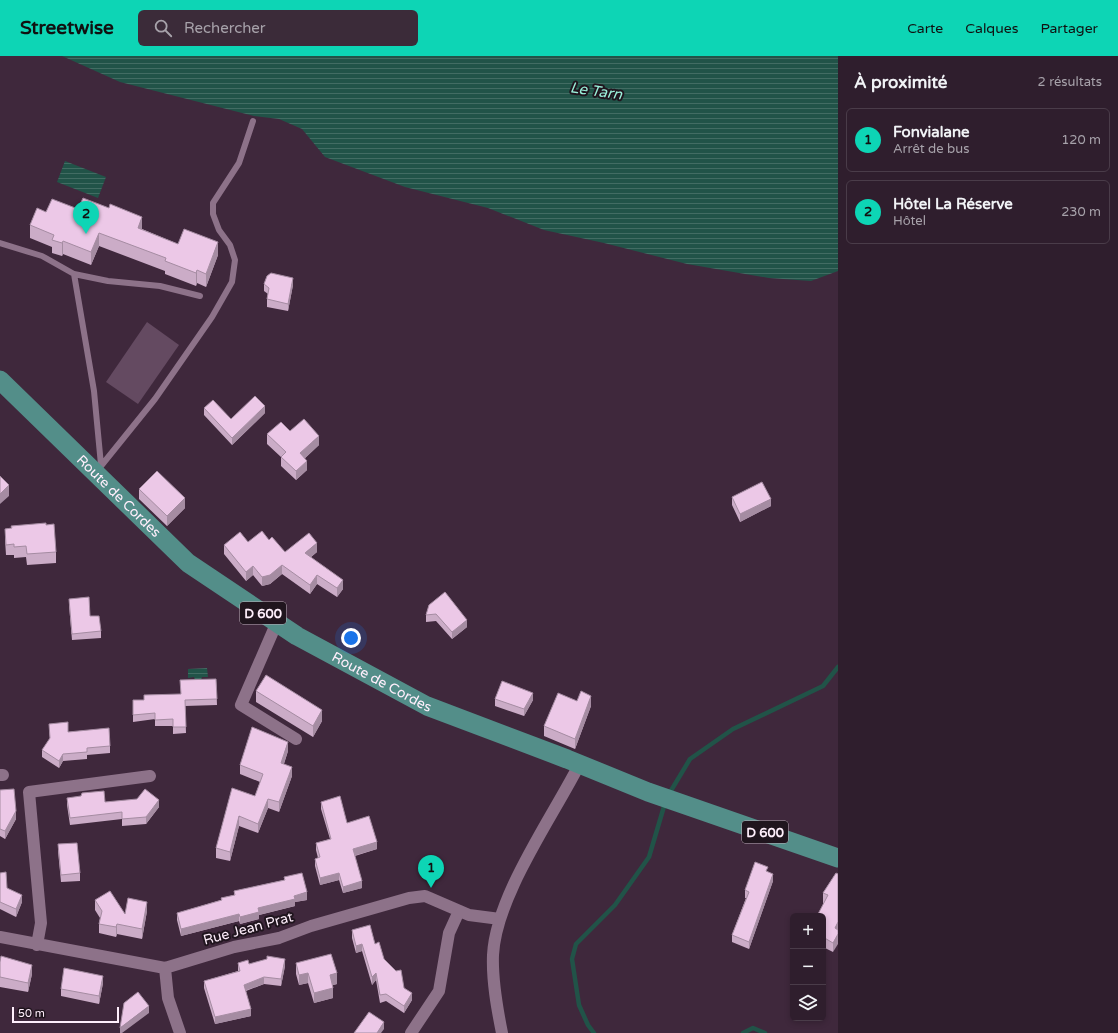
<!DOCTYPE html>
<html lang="fr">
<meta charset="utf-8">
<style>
body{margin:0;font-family:"Varela Round",sans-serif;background:#3b2b39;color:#f1f3f6}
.controls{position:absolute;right:12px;bottom:12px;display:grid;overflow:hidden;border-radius:6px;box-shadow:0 2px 6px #0003}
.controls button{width:36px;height:36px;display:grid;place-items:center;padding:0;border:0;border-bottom:1px solid #4a3c49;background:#2f1e2d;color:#f1f3f6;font:20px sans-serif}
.scale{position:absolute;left:12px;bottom:10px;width:107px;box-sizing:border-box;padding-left:4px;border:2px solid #ffeffc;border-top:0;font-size:11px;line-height:14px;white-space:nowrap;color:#ffeffc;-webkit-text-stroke:3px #20151e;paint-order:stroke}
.you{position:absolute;left:351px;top:582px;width:14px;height:14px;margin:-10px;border:3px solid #fff;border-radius:50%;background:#1a73e8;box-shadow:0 0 0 6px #1a73e833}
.badge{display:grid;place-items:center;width:26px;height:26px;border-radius:50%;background:#0dd5b5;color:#111;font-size:13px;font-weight:700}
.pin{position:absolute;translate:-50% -33px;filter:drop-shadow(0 1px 2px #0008)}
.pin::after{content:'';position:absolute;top:21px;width:14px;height:12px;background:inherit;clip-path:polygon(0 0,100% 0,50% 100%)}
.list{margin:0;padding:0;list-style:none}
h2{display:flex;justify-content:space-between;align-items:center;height:52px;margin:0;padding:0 16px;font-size:17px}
h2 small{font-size:13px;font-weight:400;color:#a7a2aa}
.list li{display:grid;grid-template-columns:26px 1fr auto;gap:12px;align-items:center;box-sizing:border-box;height:64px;margin:0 8px 8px;padding:0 8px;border:1px solid #4a3c49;border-radius:6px}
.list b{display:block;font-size:15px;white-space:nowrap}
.list p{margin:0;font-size:13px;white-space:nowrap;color:#a7a2aa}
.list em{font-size:13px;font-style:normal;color:#a7a2aa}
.icon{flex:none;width:22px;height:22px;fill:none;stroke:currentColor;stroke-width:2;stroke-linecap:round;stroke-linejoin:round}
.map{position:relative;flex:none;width:838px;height:977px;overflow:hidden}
header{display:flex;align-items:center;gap:24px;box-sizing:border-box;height:56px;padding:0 20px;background:#0dd5b5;color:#111}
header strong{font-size:19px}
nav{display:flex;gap:22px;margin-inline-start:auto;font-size:14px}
.search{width:280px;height:36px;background:#3b2b39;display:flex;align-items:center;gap:10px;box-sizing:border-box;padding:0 14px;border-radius:6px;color:#a7a2aa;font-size:15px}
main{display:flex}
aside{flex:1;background:#2f1e2d}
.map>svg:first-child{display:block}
.pitch{fill:#644a61}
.water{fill:url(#water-rules)}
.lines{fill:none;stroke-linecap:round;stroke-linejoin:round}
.stream{stroke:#215348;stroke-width:4.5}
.service{stroke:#8d7289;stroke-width:6}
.minor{stroke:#8d7289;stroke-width:12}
.primary{stroke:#538e89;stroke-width:19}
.wall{fill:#cbacc7}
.shaded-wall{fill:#a58ca2}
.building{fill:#ecc8e7;stroke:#a58ca2}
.labels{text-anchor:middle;stroke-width:4;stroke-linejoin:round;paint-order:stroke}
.shield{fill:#20151e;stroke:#bcaeb9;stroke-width:1}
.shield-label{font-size:13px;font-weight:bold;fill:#ffeffc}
.street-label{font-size:14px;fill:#ffeffc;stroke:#20151e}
.water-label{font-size:15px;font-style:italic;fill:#9bf0da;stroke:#20151e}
</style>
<header>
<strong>Streetwise</strong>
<div class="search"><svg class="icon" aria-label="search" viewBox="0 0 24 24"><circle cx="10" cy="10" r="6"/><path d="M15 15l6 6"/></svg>Rechercher</div>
<nav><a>Carte</a><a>Calques</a><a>Partager</a></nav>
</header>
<main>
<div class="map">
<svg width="838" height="977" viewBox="0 0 838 977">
<defs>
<pattern id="water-rules" width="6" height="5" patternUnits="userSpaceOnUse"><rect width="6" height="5" fill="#215348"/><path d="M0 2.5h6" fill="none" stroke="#426c63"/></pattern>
</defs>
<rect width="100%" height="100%" fill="#3f283c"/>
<path class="pitch" d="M147 266 179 289 138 348 106 326Z"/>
<path class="water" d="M62 0H838V215L811 225 769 222 687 208 604 187 544 174 488 152 405 131 325 101 302 73 279 63 254 60 120 26Z
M65 105 106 121 98 142 57 126Z
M207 612 208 621H202L201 624H195L194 621 188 622V613Z"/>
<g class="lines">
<path class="stream" d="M669 738 690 703 733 673 823 630 838 611
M594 977 588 969 579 949 572 903 576 888 615 849 649 801 665 747
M743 977 753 972 765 977"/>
<path class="service" d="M0 187 42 200 74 218 94 335 101 409
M74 218 108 225 160 230 200 240
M97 415 155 343 212 261 232 226 235 204 230 189 219 174 213 158V147L239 107 253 65"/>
<path class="minor" d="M277 566 241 649 296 683
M0 719H3
M0 881 165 912 234 891 279 882 311 870 409 842 425 840 469 859 500 863
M37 889 41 867 29 736 150 720
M165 912 168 942 180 977
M411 977 439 935 449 877 459 855
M502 977C497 952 492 925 493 899 496 840 552 762 579 709"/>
<path class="primary" id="s1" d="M0 324 188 507 297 580 427 650 567 703 648 736 838 802"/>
</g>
<path class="wall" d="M78 153 142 173 178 188 218 199 206 231 197 227 196 230 165 218V215L99 190 91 209 63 198 62 200 52 197V191L30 182V169L46 156Z
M264 228 293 229 288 255 267 251V243L268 238 264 235Z
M204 352 231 363 265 357 232 389 204 359Z
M290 375 319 389 305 402 307 414 296 424 281 410V401L267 388V378Z
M139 433 185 452 167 470 139 443Z
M732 441 771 450 740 466 732 449Z
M46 469 56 496V507L27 509 26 501 14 502V499H6L5 484V473L11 472V470Z
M269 484 285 496H317L311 501 343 533 337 541 317 528 310 538 282 518 270 528 262 530 253 519 246 525 224 498V489L248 486Z
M69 543 90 560 101 575V582L72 584 69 549Z
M429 549 467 571 452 583 436 565 426 566V559Z
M216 623 217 649 185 650 186 677 173 678V670H155V663L133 666V651L144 644 180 638Z
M256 635 322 665 313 681 256 646Z
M495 643 533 644 524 660 495 650Z
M577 645 591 650 575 693 544 680V670Z
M49 668 68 676 110 690V697L87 699V703L63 705 59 712 42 701V694L50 683Z
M288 695 284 708 292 720 279 756 268 752 258 777 239 770 230 805 216 802V792L255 740 260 726 240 718V709Z
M0 734 16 763 5 783 0 780Z
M67 742 105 746 159 751 146 768 122 770V763L70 769 67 749Z
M321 746 347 767 377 793 355 800 362 832 343 837 339 824 320 829 315 810V803L318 802 316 794V787L330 783 321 753Z
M58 788 80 817V825L61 826 58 795Z
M768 816 773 825 749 893 732 886V879L746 842H745V834Z
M0 817 7 832 22 846 16 861 0 853Z
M836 817 833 896 823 891V837Z
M284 821 307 844 295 846V850L259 859V863L240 868 239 865 181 880 177 864V857L221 844V842L234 839V835L284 824Z
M95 844 125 858 147 855 142 883 117 878 116 881 99 877V868L100 862 95 854Z
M352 874 375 888 384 903 412 944 404 957 386 945 380 947 376 924 372 929 362 895 356 897 352 882Z
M0 906 32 918 28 936 0 931Z
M238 907 285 910 281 930 264 928 246 935 251 960 215 968 204 932V925L238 915Z
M296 907 337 928 333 929V942L314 947 308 927 299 929 296 918Z
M103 927 99 948 61 940V933Z"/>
<path class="shaded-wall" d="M142 161V174L138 172Z
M99 177V190L91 209V196Z
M63 185V198L62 200V187Z
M218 186V199L206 231V218Z
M197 214V227L196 230V217Z
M293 222V229L288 255V248Z
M265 350V357L232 389V382Z
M319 380V389L300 407V397Z
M307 405V414L296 424V415Z
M9 429V440L0 448V438Z
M185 442V452L167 470V460Z
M771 443V450L740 466V458Z
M317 487V496L305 506V497Z
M282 509V518L270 528 262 530V521Z
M253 510V519L246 525V516Z
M317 519V528L310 538V529Z
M343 524V533L337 541V532Z
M467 564V571L452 583V576Z
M533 637V644L524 660V653Z
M591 640V650L575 693V683Z
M322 654V665L313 681V670Z
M288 686V695L281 716V707Z
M63 698V705L59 712V705Z
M292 711V720L279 756V746Z
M268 743V752L258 777V768Z
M159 744V751L146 768V761Z
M16 755V763L5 783V775Z
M239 760V770L230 805V796Z
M377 786V793L353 800V793Z
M339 817V824L320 829V822Z
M773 818V825L749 893V886Z
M362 825V832L343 837V831Z
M307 836V844L295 846V850L259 859V863L240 868V861L258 852 294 840Z
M22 839V846L16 861V853Z
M147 846V855L142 883V873Z
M239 858V865L181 880V873Z
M838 866V876L835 872Z
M117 868V878L116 881V871Z
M838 878V888L833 896V887Z
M362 888V895L356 897V890Z
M285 903V910L281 930V923Z
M32 909V918L28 936V927Z
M308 917V927L299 929V919Z
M337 917V928L330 930V919Z
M376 917V924L372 929V921Z
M103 920V927L99 948V940Z
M264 921V928L244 935V929Z
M333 932V942L314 947V937Z
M412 937V944L404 957V950Z
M149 950V957L122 977H120V972Z
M251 953V960L215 968V961Z
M384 966V973L381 977H377Z"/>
<path class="building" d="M83 142 109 152 110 148 142 161 138 172 178 188 184 173 218 186 206 218 197 214 196 217 165 205 166 202 99 177 91 196 63 185 62 187 52 184 54 179 30 169 37 152 46 156 52 143 78 153Z
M271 217 293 222 288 248 267 243 269 232 264 228 267 220Z
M255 340 265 350 232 382 204 352 213 344 231 363Z
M304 363 319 380 300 397 307 405 296 415 281 401 286 396 267 378 281 366 290 375Z
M157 415 185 442 167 460 139 433Z
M0 420 9 429 0 438Z
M762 426 771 443 740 458 732 441Z
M46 467V469L54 468 56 496 27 498 26 490 14 491V488L6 489 5 473 12 472 11 470Z
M262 475 269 484 272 481 285 496 309 477 317 487 305 497 343 524 337 532 317 519 310 529 282 509 270 519 262 521 253 510 246 516 224 489 240 476 248 486Z
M445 536 467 564 452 576 436 558 426 559 429 549Z
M89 541 90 560H99L101 575 72 578 69 543Z
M266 619 322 654 313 670 256 635Z
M216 623 217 643 185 644 186 671H173V663L155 664V657L133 659V644H144V639L181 638 180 624Z
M502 625 533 637 524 653 495 643Z
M581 635 591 640 575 683 544 670 558 637 577 645Z
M68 666V676L109 672 110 690 87 692V696L63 698 59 705 42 694 50 682 49 668Z
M252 671 288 686 281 707 292 711 279 746 268 743 258 768 239 760 230 796 216 792 232 732 255 740 263 718 240 709Z
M14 733 16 755 5 775 0 773V734Z
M145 733 159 744 146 761 122 763V756L70 762 67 742 81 740 82 737 104 735 105 746 137 743Z
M340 740 347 767 369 760 377 786 353 793 362 825 343 831 339 817 320 822 315 803 320 801 316 787 331 783 321 746Z
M77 787 80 817 61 819 58 788Z
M755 806 768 811 766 815 773 818 749 886 732 879 749 836 745 834Z
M6 816 7 832 22 839 16 853 0 846V817Z
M302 817 307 836 294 840 295 843 258 852 259 856 240 861 239 858 181 873 177 857 222 844 221 842 235 839 234 835 285 824 284 821Z
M836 817 838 818V866L835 872 838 874V878L833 887 823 881V871L825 867 823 865V860H817L828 839 823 837Z
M110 835 125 858 128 842 147 846 142 873 117 868 116 871 99 868 102 855 95 844Z
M370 869 375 888 379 886 384 903 396 915 401 914 404 932 412 937 404 950 386 938 380 939 376 917 372 921 362 888 356 890 352 874Z
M331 898 337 917 330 919 333 932 314 937 308 917 299 919 296 907Z
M1 900 32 909 28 927 0 921V906Z
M267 900 285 903 281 923 264 921 244 929 251 953 215 961 204 925 240 915 238 907 248 904 249 908 267 903Z
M64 912 103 920 99 940 61 933Z
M138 936 149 950 120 972 124 947Z
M369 956 384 966 377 977H354Z"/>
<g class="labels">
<g class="shield">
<rect x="240" y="546" width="46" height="22" rx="3"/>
<rect x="742" y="765" width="46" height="22" rx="3"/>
</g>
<g class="shield-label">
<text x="263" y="562">D 600</text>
<text x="765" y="781">D 600</text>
</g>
<g class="street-label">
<text dy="5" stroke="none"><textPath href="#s1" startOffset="166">Route de Cordes</textPath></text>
<text dy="5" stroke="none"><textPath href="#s1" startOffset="490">Route de Cordes</textPath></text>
<text transform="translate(248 872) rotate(-15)" y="5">Rue Jean Prat</text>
</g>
<g class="water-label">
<text transform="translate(596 35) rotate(8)" y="5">Le Tarn</text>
</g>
</g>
</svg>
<div class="controls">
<button>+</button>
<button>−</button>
<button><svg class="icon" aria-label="layers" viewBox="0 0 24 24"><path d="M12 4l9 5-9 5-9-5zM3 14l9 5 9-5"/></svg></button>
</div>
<div class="scale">50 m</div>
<div class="you"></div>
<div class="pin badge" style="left:431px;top:832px">1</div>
<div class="pin badge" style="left:86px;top:178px">2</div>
</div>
<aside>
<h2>À proximité<small>2 résultats</small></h2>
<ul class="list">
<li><span class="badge">1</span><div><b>Fonvialane</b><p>Arrêt de bus</p></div><em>120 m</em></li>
<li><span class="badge">2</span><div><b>Hôtel La Réserve</b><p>Hôtel</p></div><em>230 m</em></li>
</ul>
</aside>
</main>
